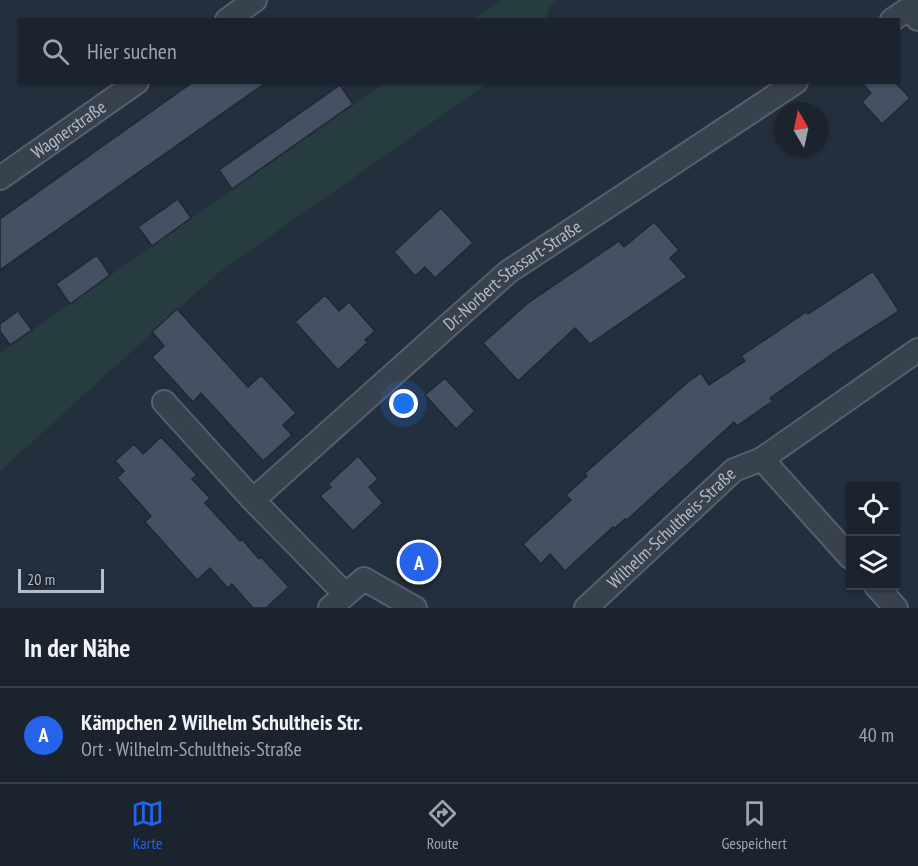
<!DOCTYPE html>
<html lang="de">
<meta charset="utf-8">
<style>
body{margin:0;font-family:"PT Sans Narrow",sans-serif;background:#282f3a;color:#f1f3f6}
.controls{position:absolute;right:18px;bottom:18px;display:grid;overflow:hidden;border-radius:0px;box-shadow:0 2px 4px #0004}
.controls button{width:54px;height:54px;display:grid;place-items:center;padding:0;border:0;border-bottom:2px solid #39404a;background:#1b232e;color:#f1f3f6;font:30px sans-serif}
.compass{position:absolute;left:774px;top:102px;width:54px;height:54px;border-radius:50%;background:#1b232e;box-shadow:0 2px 4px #0004;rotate:351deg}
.scale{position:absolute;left:18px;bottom:15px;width:86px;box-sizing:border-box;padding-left:6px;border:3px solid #b4bcc9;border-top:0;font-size:16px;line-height:21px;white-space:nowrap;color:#b4bcc9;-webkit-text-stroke:4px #1d2633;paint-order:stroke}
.you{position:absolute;left:404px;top:404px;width:21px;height:21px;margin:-15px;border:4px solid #fff;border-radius:50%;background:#1a73e8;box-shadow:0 0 0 9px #1a73e833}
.badge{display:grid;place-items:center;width:39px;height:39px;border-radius:50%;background:#2563eb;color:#fff;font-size:20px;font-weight:700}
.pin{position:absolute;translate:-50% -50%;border:3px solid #fff;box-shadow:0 2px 6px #0006}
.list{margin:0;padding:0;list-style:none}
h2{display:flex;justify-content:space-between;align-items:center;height:78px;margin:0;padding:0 24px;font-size:26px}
h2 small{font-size:20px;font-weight:400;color:#a0a4aa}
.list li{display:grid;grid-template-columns:39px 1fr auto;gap:18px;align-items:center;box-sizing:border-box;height:96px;padding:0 24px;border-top:2px solid #39404a}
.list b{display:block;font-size:22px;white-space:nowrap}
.list p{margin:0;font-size:20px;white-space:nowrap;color:#a0a4aa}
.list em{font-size:20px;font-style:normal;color:#a0a4aa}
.icon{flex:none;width:33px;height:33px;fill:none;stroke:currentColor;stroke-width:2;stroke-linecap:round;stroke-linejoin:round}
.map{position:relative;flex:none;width:918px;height:608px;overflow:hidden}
.search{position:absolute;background:#1b232e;box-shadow:0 2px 4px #0004;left:18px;right:18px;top:18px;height:66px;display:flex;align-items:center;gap:15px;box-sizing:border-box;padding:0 21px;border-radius:0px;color:#a0a4aa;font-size:22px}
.sheet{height:174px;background:#1b232e}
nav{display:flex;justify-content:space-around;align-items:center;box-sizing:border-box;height:84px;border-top:2px solid #39404a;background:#1b232e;font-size:16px;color:#a0a4aa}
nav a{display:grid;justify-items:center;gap:3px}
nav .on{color:#2563eb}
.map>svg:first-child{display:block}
.green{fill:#263c3f}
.building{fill:#455162;stroke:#1f2835;stroke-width:1.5}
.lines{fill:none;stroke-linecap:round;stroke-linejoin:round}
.street-casing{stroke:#565f6c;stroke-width:26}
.street{stroke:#38414e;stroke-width:22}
.labels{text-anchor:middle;stroke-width:4.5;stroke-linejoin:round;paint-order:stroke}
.street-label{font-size:18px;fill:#b4bcc9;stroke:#1d2633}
</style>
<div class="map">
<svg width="918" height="608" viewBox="0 0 918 608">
<rect width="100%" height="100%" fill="#242f3e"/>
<path class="green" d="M501 0H559L549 7 546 19H474Z
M384 83H488L218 273 0 471V353Z"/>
<path class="building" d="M193 82H267L0 270V219Z
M861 82H895L910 98 882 124 862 102 871 93Z
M340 85 353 104 232 189 219 170Z
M178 199 191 218 152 246 138 227Z
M441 208 473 243 435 278 425 267 415 276 394 252Z
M654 222 679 250 670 258 687 277 590 344 575 328 518 381 483 343 528 303 619 241 624 247Z
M97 255 110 275 70 304 56 284Z
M873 271 899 311 835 352 770 398 773 401 737 426 734 422 627 520 625 519 615 528 613 527 565 571 550 554 541 564 523 544 571 500 566 495 587 476 585 473 688 382 701 373 709 385 745 361 741 356 806 312 808 314Z
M325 295 339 311 349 302 375 331 365 340 368 342 338 370 295 322Z
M177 309 248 387 261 375 296 413 283 425 292 435 263 461 201 393 193 402 152 357 164 346 152 332Z
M18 311 32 330 10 345 0 331V324Z
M445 378 475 411 456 429 425 395Z
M161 437 197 475 192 479 210 498 205 503 240 541 242 539 259 559 261 557 289 587 266 608H253L232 584 228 588 210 568 197 580 145 522 151 516 117 478 124 471 115 461 134 444 143 454Z
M358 456 378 479 369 487 383 503 353 531 320 496 331 487 328 484Z"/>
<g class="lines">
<g class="street-casing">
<g id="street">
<path d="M918 2 910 8 918 19"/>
<path d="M227 20 255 0"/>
<path d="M892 20 910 8"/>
<path id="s1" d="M0 178 137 82"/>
<path id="s2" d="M164 402 253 500 508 272 796 82"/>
<path d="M253 500 345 594"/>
<path d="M850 557 762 459 918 350"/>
<path d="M876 586 896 608"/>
<path d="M330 608 364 579 415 608"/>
<path id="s3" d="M586 608 734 470 762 459"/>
</g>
</g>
<use href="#street" class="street"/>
</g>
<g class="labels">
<g class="street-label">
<text dy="6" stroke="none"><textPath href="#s1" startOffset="84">Wagnerstraße</textPath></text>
<text dy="6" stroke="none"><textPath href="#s2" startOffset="476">Dr.-Norbert-Stassart-Straße</textPath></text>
<text dy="6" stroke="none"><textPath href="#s3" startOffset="117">Wilhelm-Schultheis-Straße</textPath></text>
</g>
</g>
</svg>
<div class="controls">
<button><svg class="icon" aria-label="locate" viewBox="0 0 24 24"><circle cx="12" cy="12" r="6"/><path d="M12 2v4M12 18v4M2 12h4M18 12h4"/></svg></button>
<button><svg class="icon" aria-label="layers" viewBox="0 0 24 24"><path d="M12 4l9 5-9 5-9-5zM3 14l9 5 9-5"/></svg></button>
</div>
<svg class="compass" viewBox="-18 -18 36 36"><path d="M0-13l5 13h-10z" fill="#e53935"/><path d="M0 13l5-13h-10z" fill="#a0a4aa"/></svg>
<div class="scale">20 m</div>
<div class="you"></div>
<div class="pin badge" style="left:419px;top:562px">A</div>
<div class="search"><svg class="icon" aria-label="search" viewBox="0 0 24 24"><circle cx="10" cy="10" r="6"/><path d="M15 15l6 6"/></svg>Hier suchen</div>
</div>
<section class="sheet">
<h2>In der Nähe<small></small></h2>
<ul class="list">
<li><span class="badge">A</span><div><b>Kämpchen 2 Wilhelm Schultheis Str.</b><p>Ort · Wilhelm-Schultheis-Straße</p></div><em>40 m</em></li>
</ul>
</section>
<nav>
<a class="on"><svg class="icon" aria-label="map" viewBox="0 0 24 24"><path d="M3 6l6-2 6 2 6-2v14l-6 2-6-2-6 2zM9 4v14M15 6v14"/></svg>Karte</a>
<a><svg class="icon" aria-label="directions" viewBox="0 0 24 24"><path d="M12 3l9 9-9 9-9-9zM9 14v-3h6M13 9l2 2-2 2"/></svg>Route</a>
<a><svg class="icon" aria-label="saved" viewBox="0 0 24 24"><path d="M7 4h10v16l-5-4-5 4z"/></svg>Gespeichert</a>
</nav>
